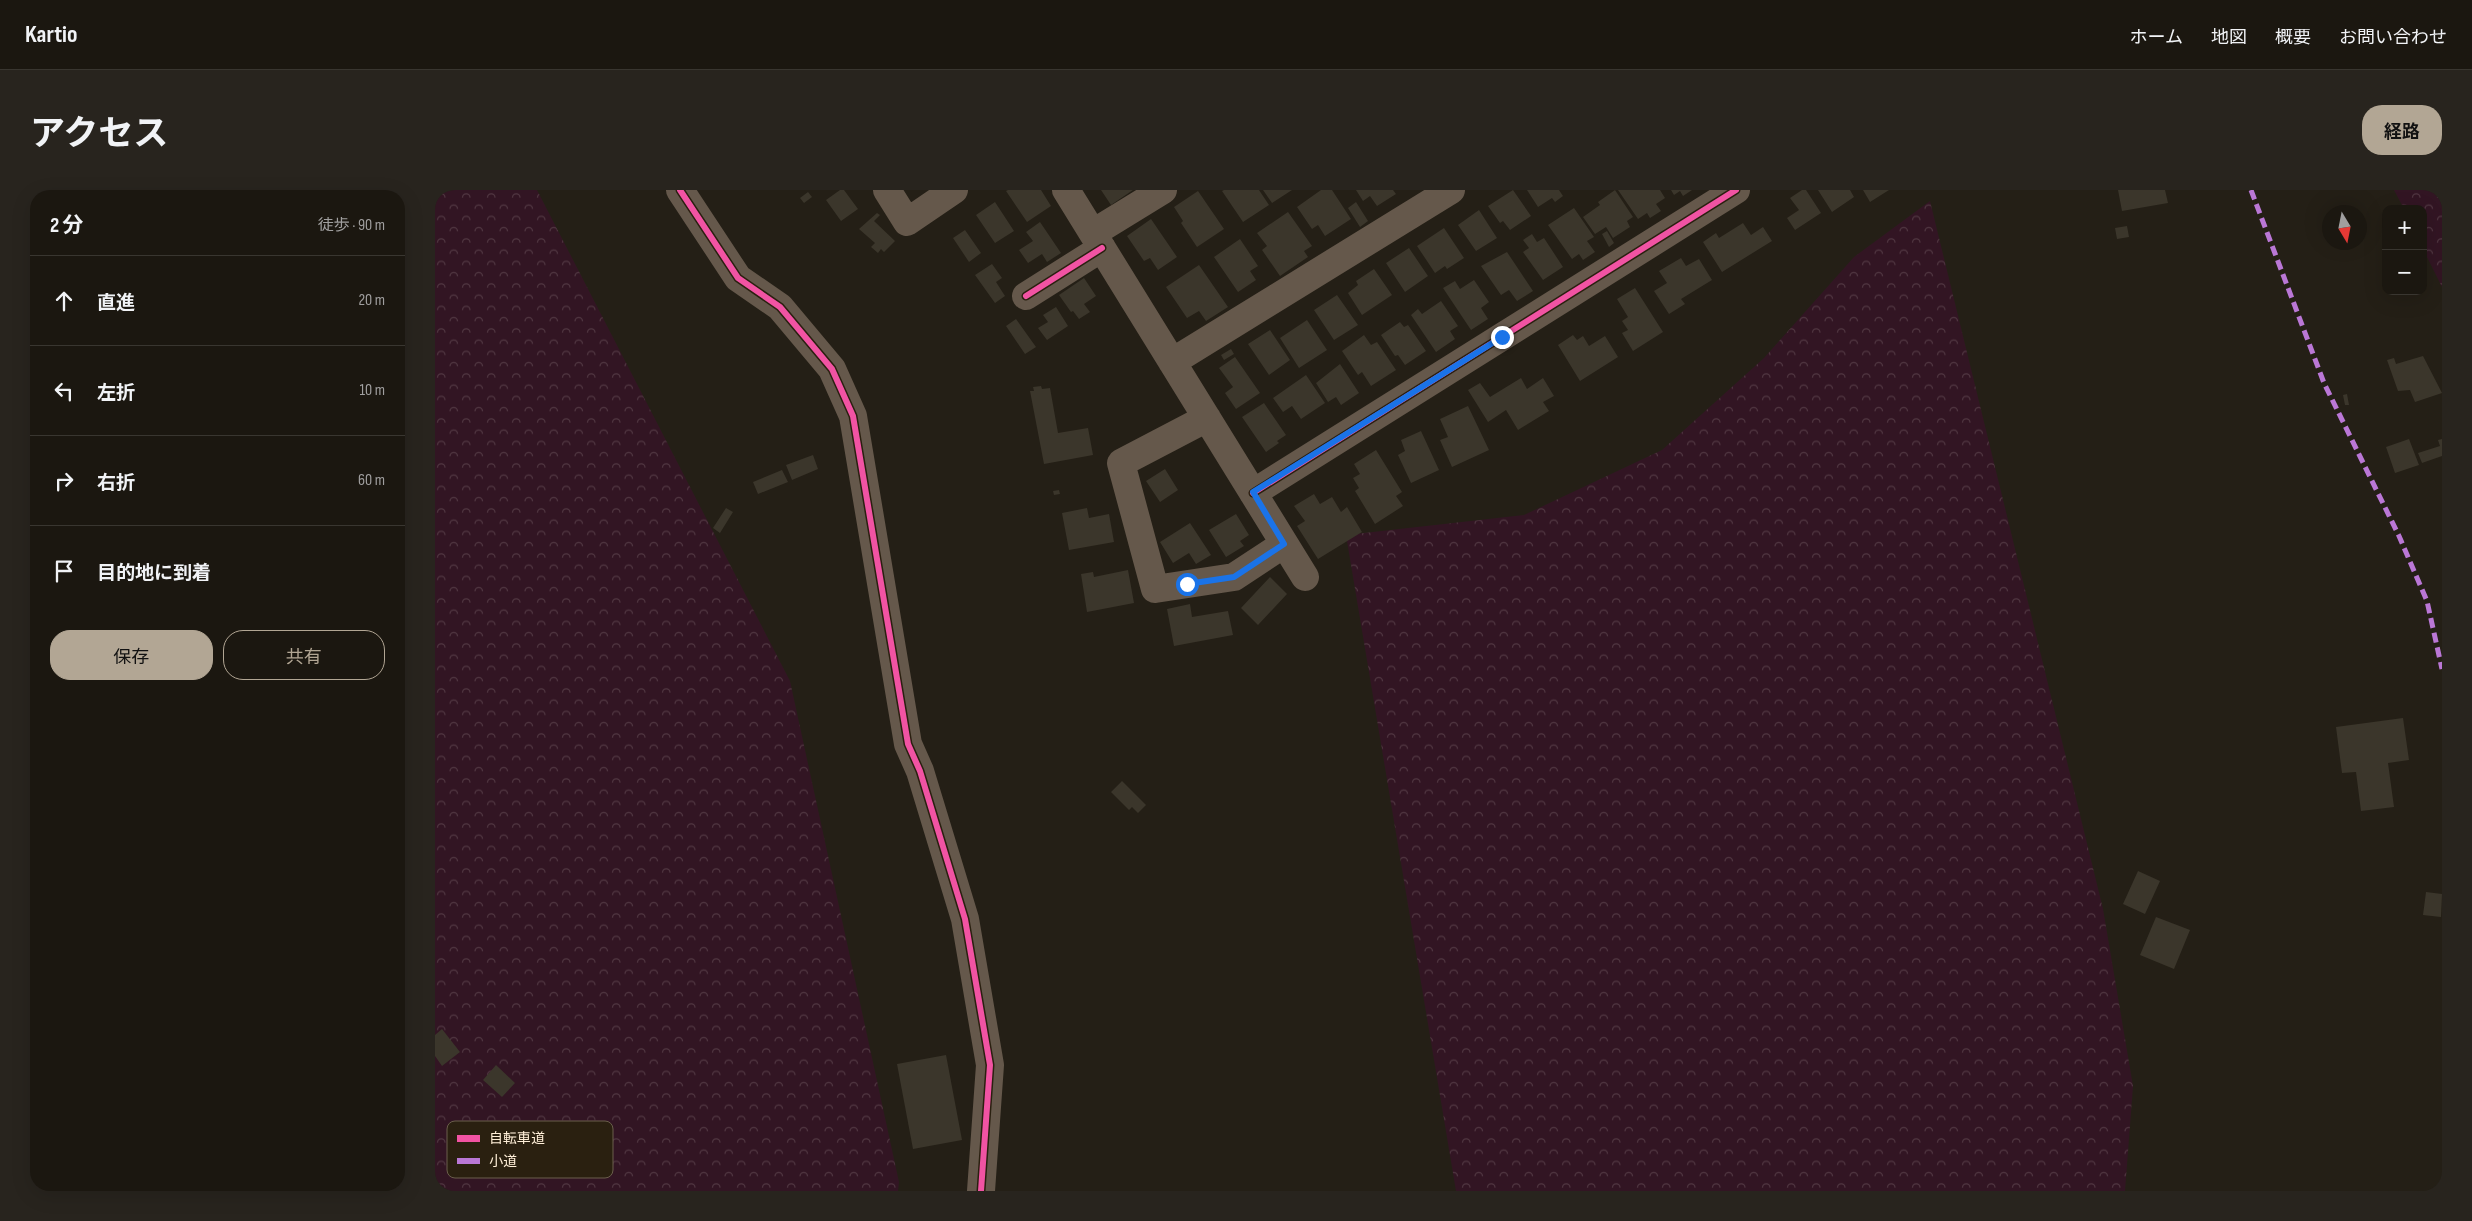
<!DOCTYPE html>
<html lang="ja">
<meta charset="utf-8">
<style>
body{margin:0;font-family:"Sofia Sans Condensed","Noto Sans JP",sans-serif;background:#28241e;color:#f1f3f6}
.controls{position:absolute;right:15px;top:15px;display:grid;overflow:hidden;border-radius:10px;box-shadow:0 5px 20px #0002}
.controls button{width:45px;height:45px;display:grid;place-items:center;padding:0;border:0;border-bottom:1px solid #393630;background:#1b1710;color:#f1f3f6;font:25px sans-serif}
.compass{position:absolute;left:1887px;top:15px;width:45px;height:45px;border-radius:50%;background:#1b1710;box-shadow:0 5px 20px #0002;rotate:170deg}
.stop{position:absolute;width:15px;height:15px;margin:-11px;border:4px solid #1a73e8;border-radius:50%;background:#fff}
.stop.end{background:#1a73e8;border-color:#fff;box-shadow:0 1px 5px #0008}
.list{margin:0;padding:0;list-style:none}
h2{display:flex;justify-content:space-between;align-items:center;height:65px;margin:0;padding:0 20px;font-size:21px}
h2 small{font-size:16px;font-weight:400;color:#a09f9f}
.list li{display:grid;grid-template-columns:32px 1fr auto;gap:15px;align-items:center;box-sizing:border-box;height:90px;padding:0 20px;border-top:1px solid #393630}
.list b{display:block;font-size:19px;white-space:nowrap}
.list em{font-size:16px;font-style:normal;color:#a09f9f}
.actions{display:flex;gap:10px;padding:15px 20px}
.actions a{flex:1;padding:11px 0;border:1px solid #b2a694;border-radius:20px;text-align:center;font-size:18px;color:#b2a694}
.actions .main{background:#b2a694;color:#111}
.icon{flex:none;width:28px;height:28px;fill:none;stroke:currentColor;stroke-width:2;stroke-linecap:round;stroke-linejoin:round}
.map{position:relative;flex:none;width:2007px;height:1001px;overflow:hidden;border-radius:20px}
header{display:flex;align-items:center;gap:30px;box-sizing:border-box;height:70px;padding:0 25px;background:#1b1710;border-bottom:1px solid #393630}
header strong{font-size:24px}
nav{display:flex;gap:28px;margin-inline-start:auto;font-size:18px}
.intro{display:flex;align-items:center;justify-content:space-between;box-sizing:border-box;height:120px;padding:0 30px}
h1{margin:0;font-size:35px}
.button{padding:12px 22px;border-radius:20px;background:#b2a694;color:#111;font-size:18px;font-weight:700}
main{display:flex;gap:30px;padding:0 30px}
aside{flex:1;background:#1b1710;border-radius:20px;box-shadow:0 5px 20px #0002}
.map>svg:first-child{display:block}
.forest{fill:url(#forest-crowns)}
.building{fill:#3b362b}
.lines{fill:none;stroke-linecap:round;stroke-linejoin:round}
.minor{stroke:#65584b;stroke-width:28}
.quiet{stroke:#ba77d6;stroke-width:5;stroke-dasharray:10 5;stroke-linecap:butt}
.cycleway-casing{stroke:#2a2010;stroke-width:9}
.cycleway{stroke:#f153a3;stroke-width:6}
.route{stroke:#1a73e8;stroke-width:6}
.key{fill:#2a2010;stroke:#6a5e4c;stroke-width:1}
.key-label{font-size:14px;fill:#ffefd8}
</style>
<header>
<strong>Kartio</strong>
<nav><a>ホーム</a><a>地図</a><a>概要</a><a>お問い合わせ</a></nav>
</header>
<div class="intro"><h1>アクセス</h1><a class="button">経路</a></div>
<main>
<aside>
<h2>2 分<small>徒歩 · 90 m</small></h2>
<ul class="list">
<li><svg class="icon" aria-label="ahead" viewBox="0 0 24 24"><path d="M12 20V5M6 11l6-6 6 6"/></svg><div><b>直進</b></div><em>20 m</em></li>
<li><svg class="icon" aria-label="left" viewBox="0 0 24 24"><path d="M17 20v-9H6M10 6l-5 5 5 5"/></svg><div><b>左折</b></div><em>10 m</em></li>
<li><svg class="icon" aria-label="right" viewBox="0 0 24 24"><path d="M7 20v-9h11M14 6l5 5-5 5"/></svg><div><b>右折</b></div><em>60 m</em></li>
<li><svg class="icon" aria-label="arrive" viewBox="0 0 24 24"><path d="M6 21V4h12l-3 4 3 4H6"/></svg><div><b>目的地に到着</b></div></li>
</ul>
<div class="actions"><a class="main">保存</a><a>共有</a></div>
</aside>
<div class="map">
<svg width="2007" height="1001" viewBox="0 0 2007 1001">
<defs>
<pattern id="forest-crowns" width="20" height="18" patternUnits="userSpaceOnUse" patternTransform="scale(1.25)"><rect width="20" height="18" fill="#321523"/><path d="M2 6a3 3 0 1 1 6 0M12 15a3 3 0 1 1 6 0" fill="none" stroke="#513742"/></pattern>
</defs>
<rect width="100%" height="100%" fill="#241f16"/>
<path class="forest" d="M0 0H102L355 491 464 992 463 1001H0Z
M1959 0H2007V97L1988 59V19H1969Z
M1495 11 1668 719 1698 896 1690 1001H1021L911 345 1089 325 1227 260 1329 168 1419 67Z"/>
<path class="building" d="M405 0H409L423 19 406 31 391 10Z
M573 0H606L616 16 592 32 571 1Z
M666 0H698L676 15Z
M789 0H824L834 15 808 32 787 1Z
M828 0H857L837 13Z
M886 0H897L916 29 890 46 883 35 877 39 862 17Z
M921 0H958L961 4 942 16 935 6 928 11Z
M1078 0 1096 26 1075 40 1068 31 1065 33 1053 16Z
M1092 0H1124L1128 6 1120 12 1117 8 1103 17Z
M1180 0 1198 27 1192 31 1195 37 1178 48 1171 37 1160 44 1148 27 1165 15 1163 12Z
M1183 0H1225L1230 8 1221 14 1226 21 1215 28 1212 23 1203 29Z
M1236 0H1257L1248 6 1245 1 1239 5Z
M1367 0H1371L1386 23 1360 40 1352 28 1364 20 1355 8Z
M1383 0H1415L1419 7 1397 22Z
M1428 0H1454L1435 12Z
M1683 0H1730L1733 13 1687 21Z
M763 1 789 39 762 57 746 33 748 31 739 17Z
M373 2 377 7 369 13 365 8Z
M560 12 579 41 560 53 541 25Z
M921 12 933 31 925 37 913 18Z
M1139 18 1159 47 1152 51 1160 62 1148 70 1144 64 1137 69 1113 35Z
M1044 20 1062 48 1041 61 1023 35Z
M853 22 877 56 869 61 873 67 845 86 827 60 832 56 822 43Z
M442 23 445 25 439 31 460 51 449 62 446 59 443 63 436 57 440 53 424 39Z
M716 29 742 67 723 80 715 68 709 71 692 46Z
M605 32 626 63 612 72 607 64 593 73 584 60 598 51 591 42Z
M1308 33 1316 45 1328 37 1337 51 1287 82 1268 52 1281 43 1284 48Z
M1692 36 1694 47 1682 49 1680 38Z
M1009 38 1029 68 1012 79 1010 76 1000 83 982 56Z
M530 40 546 63 534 72 518 48Z
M1172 41 1179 53 1174 57 1167 44Z
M1097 44 1102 52 1109 48 1128 77 1108 90 1088 62 1094 58 1088 50Z
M805 49 823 76 815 81 821 90 803 102 779 67Z
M974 58 993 86 970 102 951 73Z
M1072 62 1098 101 1082 111 1074 100 1066 105 1046 76Z
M1246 68 1251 76 1264 69 1277 90 1246 109 1250 114 1234 124 1219 101 1232 93 1224 81Z
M557 74 567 88 561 92 570 106 560 113 540 85Z
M764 75 793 117 771 131 764 121 752 128 731 97Z
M939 79 957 105 927 125 913 103 923 95 921 91Z
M649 88 661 106 649 114 655 122 644 129 638 121 636 122 624 105Z
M1039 90 1054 112 1046 118 1053 129 1036 140 1008 98 1020 91 1025 99Z
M1200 98 1228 142 1198 161 1187 143 1193 140 1187 131 1193 127 1182 109Z
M902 105 923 135 899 150 879 120Z
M1006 111 1023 136 1015 141 1020 149 1001 162 976 125 983 119 987 124Z
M621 117 633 136 612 150 603 138 613 132 608 125Z
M581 129 601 157 590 164 571 136Z
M872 130 892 160 864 178 845 148Z
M965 132 969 137 973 135 991 161 970 175 963 165 960 166 946 145Z
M835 140 855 170 834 185 813 154Z
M929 145 936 155 942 152 961 180 936 196 927 182 923 185 907 161Z
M1138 145 1142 150 1148 146 1154 156 1170 146 1183 167 1145 191 1123 155Z
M796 159 799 164 789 170 786 165Z
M1988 166 2007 203 1980 212 1975 200 1963 201 1952 170 1959 168 1961 174Z
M800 167 825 203 801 219 790 203 798 197 784 178Z
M905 174 924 203 906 215 901 207 893 212 881 193Z
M871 185 890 213 866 229 857 216 848 222 838 208Z
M1086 188 1092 199 1108 188 1119 206 1108 212 1114 221 1083 240 1071 220 1053 232 1033 200 1045 193 1055 207Z
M606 196 607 199 615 198 623 243 653 238 658 265 609 274 595 201H599L598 197Z
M1912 204 1914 215H1910L1908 205Z
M829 213 851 245 842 251 844 253 831 262 807 227Z
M1033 216 1054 260 1017 277 1005 250 1013 247 1005 229Z
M986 241 1004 280 976 293 963 265 970 261 966 250Z
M1974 249 1984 275 1960 283 1951 257Z
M2007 249V266L1987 273 1983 263 2005 256 2003 250Z
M941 260 967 302 961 306 968 316 940 334 920 301 924 298 918 288 925 284 919 274Z
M378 265 383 279 357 290 351 275Z
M730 279 743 300 725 312 711 291Z
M347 280 353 292 323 304 318 292Z
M624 300 625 304 619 305 618 301Z
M879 304 885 314 897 307 906 322 912 317 927 342 883 369 862 336 870 331 859 316Z
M291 318 298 322 285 343 278 338Z
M652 318 654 328 674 324 679 352 634 360 627 323Z
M801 324 814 345 805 351 809 356 791 367 774 340Z
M755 333 776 365 761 374 754 363 738 373 725 352Z
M693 380 699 413 652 422 646 384 658 382 659 387Z
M835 387 852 404 823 435 806 418Z
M755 414 757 427 793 421 798 445 739 456 732 419Z
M1968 528 1974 570 1953 573 1959 617 1926 621 1921 582 1907 583 1901 537Z
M687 591 711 615 703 623 697 617 694 620 676 602Z
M1703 681 1725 691 1710 724 1688 714Z
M1991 702 2007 704 2006 727 1988 725Z
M1721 727 1755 740 1739 779 1705 765Z
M7 839 25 862 7 876 0 866V845Z
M511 865 527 950 478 959 462 874Z
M61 875 80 893 67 907 48 890Z"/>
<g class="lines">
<path class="minor" d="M245 0 303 88 345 117 397 179 418 226 473 554 485 581 530 729 555 875 546 1001
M452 0 472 32 519 0
M631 0 870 387
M658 43 728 0
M591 106 667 58
M737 172 1016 0
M772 228 686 273 720 399 799 387 849 354
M818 303 1301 0"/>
<path class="quiet" d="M1816 0 1889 193 1964 346 1992 411 2007 479"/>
<g class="cycleway-casing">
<path id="cycleway" d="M245 0 303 88 345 117 397 179 418 226 473 554 485 581 530 729 555 875 546 1001
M591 106 667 58
M818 303 1301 0"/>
</g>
<use href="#cycleway" class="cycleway"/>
</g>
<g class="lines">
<path class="route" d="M752 394 799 387 849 354 818 302 1067 147"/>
</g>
<rect x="12" y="931" width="166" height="57" rx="8" class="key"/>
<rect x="22" y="945" width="23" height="7" fill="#f153a3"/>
<rect x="22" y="968" width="23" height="6" fill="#ba77d6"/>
<g class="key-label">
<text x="54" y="953">自転車道</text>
<text x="54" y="976">小道</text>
</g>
</svg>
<div class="controls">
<button>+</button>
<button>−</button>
</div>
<svg class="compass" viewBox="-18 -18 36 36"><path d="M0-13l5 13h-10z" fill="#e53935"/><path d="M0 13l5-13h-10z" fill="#a09f9f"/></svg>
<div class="stop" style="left:752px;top:394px"></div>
<div class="stop end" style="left:1067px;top:147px"></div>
</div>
</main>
